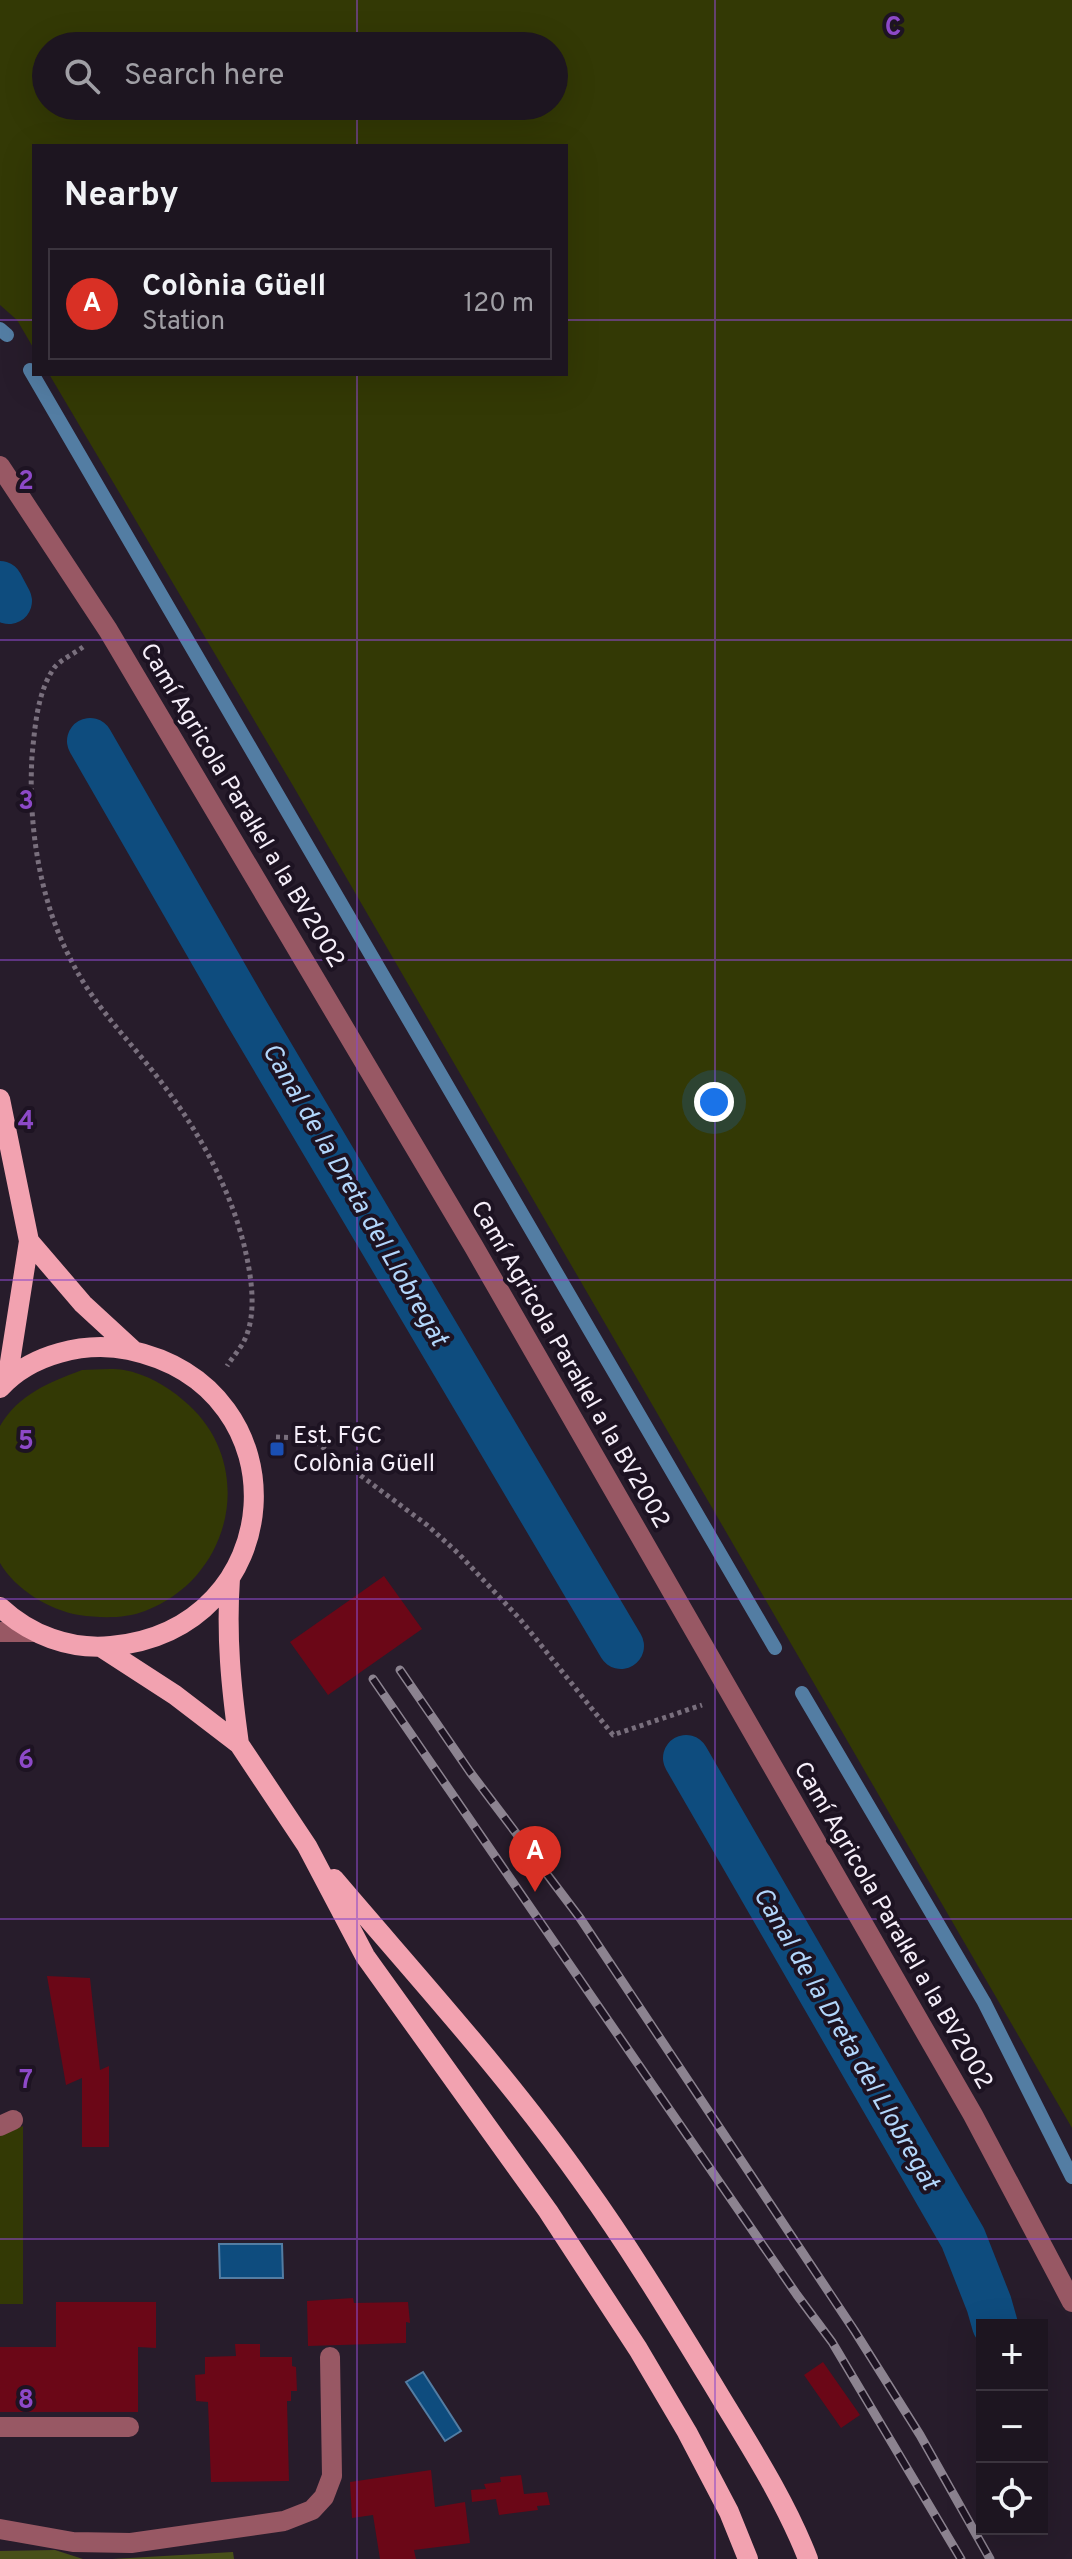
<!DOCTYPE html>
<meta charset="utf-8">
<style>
body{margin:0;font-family:Overpass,sans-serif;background:#251e29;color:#f1f3f6}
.controls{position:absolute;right:24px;bottom:24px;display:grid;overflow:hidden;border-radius:0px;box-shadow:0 8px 32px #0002}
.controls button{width:72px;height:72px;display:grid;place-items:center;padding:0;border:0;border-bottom:2px solid #3b343e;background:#1d1520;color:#f1f3f6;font:40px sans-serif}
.you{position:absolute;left:714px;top:1102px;width:28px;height:28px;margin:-20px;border:6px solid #fff;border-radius:50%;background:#1a73e8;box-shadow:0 0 0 12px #1a73e833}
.badge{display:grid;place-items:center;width:52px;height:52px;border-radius:50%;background:#d93025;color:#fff;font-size:26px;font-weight:700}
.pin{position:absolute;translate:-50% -66px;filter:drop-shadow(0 2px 4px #0008)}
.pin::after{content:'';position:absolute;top:42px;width:28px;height:24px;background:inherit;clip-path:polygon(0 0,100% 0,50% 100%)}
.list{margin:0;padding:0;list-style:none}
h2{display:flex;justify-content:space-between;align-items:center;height:104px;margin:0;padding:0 32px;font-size:34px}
h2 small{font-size:26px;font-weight:400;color:#a09fa5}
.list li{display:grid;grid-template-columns:52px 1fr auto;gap:24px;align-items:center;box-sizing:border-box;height:112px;margin:0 16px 16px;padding:0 16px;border:2px solid #3b343e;border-radius:0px}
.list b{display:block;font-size:30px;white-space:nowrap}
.list p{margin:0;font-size:26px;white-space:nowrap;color:#a09fa5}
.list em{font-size:26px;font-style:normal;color:#a09fa5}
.icon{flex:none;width:44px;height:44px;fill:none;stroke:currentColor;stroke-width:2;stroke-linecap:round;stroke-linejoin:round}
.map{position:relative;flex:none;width:1072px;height:2559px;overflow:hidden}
.search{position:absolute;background:#1d1520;box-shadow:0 8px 32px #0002;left:32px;top:32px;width:536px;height:88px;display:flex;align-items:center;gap:20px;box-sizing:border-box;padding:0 28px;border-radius:44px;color:#a09fa5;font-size:30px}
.panel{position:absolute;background:#1d1520;box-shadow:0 8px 32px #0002;left:32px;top:144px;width:536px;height:232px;border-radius:0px}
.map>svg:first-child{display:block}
.green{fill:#333905;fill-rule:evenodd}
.forest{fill:#485019}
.water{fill:#0e4c7e;stroke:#537da3;stroke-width:2}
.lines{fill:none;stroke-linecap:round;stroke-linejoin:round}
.stream{stroke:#537da3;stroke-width:14}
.canal{stroke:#0e4c7e;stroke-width:46}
.building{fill:#6b0717}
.path{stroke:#796f7d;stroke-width:5;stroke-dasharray:4 4;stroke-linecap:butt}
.street{stroke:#985864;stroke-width:20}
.primary{stroke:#f2a2b0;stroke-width:20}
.rail-casing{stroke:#8c8390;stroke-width:9}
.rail{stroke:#1d1322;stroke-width:6;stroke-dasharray:18;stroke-linecap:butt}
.grid{fill:none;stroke:#8d49c8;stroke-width:2;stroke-opacity:0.55}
.transit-dot{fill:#1a4fb4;stroke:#1d1322;stroke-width:3}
.labels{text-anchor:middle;stroke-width:8;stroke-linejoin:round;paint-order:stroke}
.street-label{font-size:24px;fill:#f5eef9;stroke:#1d1322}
.poi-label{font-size:24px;fill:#f5eef9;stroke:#1d1322;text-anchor:start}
.water-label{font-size:26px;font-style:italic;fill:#b2d6fb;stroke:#1d1322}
.grid-label{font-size:26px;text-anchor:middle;font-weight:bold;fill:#8d49c8;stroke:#1d1322;stroke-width:8;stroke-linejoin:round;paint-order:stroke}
</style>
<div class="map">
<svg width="1072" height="2559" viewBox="0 0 1072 2559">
<rect width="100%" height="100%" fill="#271c2b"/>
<path class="green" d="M0 0H1072V2128L292 784 49 374H566V146H34V349L17 320 0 305ZM46 46H554V106H46Z
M82 1370C95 1370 111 1368 124 1370 146 1374 167 1386 183 1400 258 1461 234 1577 145 1611 124 1619 100 1618 79 1615 49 1610 15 1589 0 1563V1426C19 1394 48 1383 82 1370Z
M23 2126V2304H0V2136Z"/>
<path class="forest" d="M55 2550 83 2559H0V2551Z
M233 2552 234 2559H112Z"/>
<path class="water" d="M219 2244H282L283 2278H220Z
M423 2372 461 2431 445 2441 406 2382Z"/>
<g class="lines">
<path class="stream" d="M0 329 7 335
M30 370 775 1648
M802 1693 984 2002 1072 2177"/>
<path class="canal" d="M0 584 9 601
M90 741 246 1012 621 1646
M686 1758 963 2238 989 2304 995 2325"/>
</g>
<path class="building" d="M384 1576 422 1629 328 1695 290 1642Z
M47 1976 90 1978 100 2070 109 2066V2147H82V2078L66 2085Z
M353 2298 354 2303 408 2302 410 2323 406 2322V2343L308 2346 307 2301Z
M56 2302H156V2348L138 2347V2412H0V2347H56Z
M235 2344H260V2357H292V2366L296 2367 297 2391H291V2401H287L289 2481 211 2482 208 2402 196 2401 195 2375 205 2374V2357L236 2356Z
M823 2362 860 2415 841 2428 804 2375Z
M431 2470 435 2507 465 2502 470 2543 414 2550 416 2559H380L373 2515 352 2518 350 2482Z
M521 2475 524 2494 547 2492 550 2505 537 2506 538 2510 499 2515 496 2499 472 2502 471 2490 486 2489 484 2484 501 2482 500 2477Z"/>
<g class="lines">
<path class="path" d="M83 647C75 653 60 660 54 668 37 693 35 727 32 756 28 824 39 900 72 962 93 1004 126 1037 155 1074 195 1125 228 1182 244 1245 251 1274 258 1313 244 1341 240 1349 232 1358 227 1366
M276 1437 300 1438 317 1443 427 1525 458 1553 520 1619 613 1735 702 1705"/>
<path class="street" d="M0 466 108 630 474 1247 973 2115 1072 2302
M0 1632H34
M0 2126 13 2120
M0 2427H129
M0 2529 73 2542 131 2543 284 2521 312 2510 324 2497 332 2476 330 2357"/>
<path class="primary" d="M0 1099 29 1241 7 1381
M29 1241 83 1304 133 1350
M0 1388C31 1354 85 1341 129 1350 307 1388 289 1630 111 1646 70 1650 30 1635 0 1607
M230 1578C226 1637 231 1686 239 1744
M101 1647 175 1695 239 1744 307 1846 365 1956 548 2211 638 2349 687 2432 729 2512 748 2559
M334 1879C419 1979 508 2076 584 2184 630 2248 671 2316 712 2383 746 2440 784 2497 808 2559"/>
<g class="rail-casing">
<path id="rail" d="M400 1670 470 1772 580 1918 854 2330 920 2435 990 2559
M373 1679 797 2295 832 2342 961 2559"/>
</g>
<use href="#rail" class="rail"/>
</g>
<path class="grid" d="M357 0V46M715 0V2559M357 106V146M0 320H34M566 320H1072M357 374V2559M0 640H1072M0 960H1072M0 1280H1072M0 1599H1072M0 1919H1072M0 2239H1072"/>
<rect class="transit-dot" x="269" y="1441" width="16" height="16" rx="4"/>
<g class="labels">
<g class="street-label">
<text transform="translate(243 805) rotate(59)" y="8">Camí Agricola Paral·lel a la BV2002</text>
<text transform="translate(571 1364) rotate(60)" y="8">Camí Agricola Paral·lel a la BV2002</text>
<text transform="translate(894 1925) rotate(60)" y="8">Camí Agricola Paral·lel a la BV2002</text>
</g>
<g class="poi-label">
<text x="293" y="1443">Est. FGC<tspan x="293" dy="28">Colònia Güell</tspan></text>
</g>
<g class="water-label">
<text transform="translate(356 1194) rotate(60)" y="9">Canal de la Dreta del Llobregat</text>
<text transform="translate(847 2038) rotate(60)" y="9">Canal de la Dreta del Llobregat</text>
</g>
</g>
<g class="grid-label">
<text x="893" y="35">C</text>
<text x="26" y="489">2</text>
<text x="26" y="809">3</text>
<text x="26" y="1129">4</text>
<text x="26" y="1449">5</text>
<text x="26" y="1768">6</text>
<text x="26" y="2088">7</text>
<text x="26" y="2408">8</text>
</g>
</svg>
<div class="controls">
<button>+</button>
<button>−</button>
<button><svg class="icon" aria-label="locate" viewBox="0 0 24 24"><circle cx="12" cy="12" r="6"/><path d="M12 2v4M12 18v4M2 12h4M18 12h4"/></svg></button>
</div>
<div class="you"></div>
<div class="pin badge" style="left:535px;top:1892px">A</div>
<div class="search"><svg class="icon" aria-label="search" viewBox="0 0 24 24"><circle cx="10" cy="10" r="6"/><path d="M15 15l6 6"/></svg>Search here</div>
<section class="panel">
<h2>Nearby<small></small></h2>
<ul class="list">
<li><span class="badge">A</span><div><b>Colònia Güell</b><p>Station</p></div><em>120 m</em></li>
</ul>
</section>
</div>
